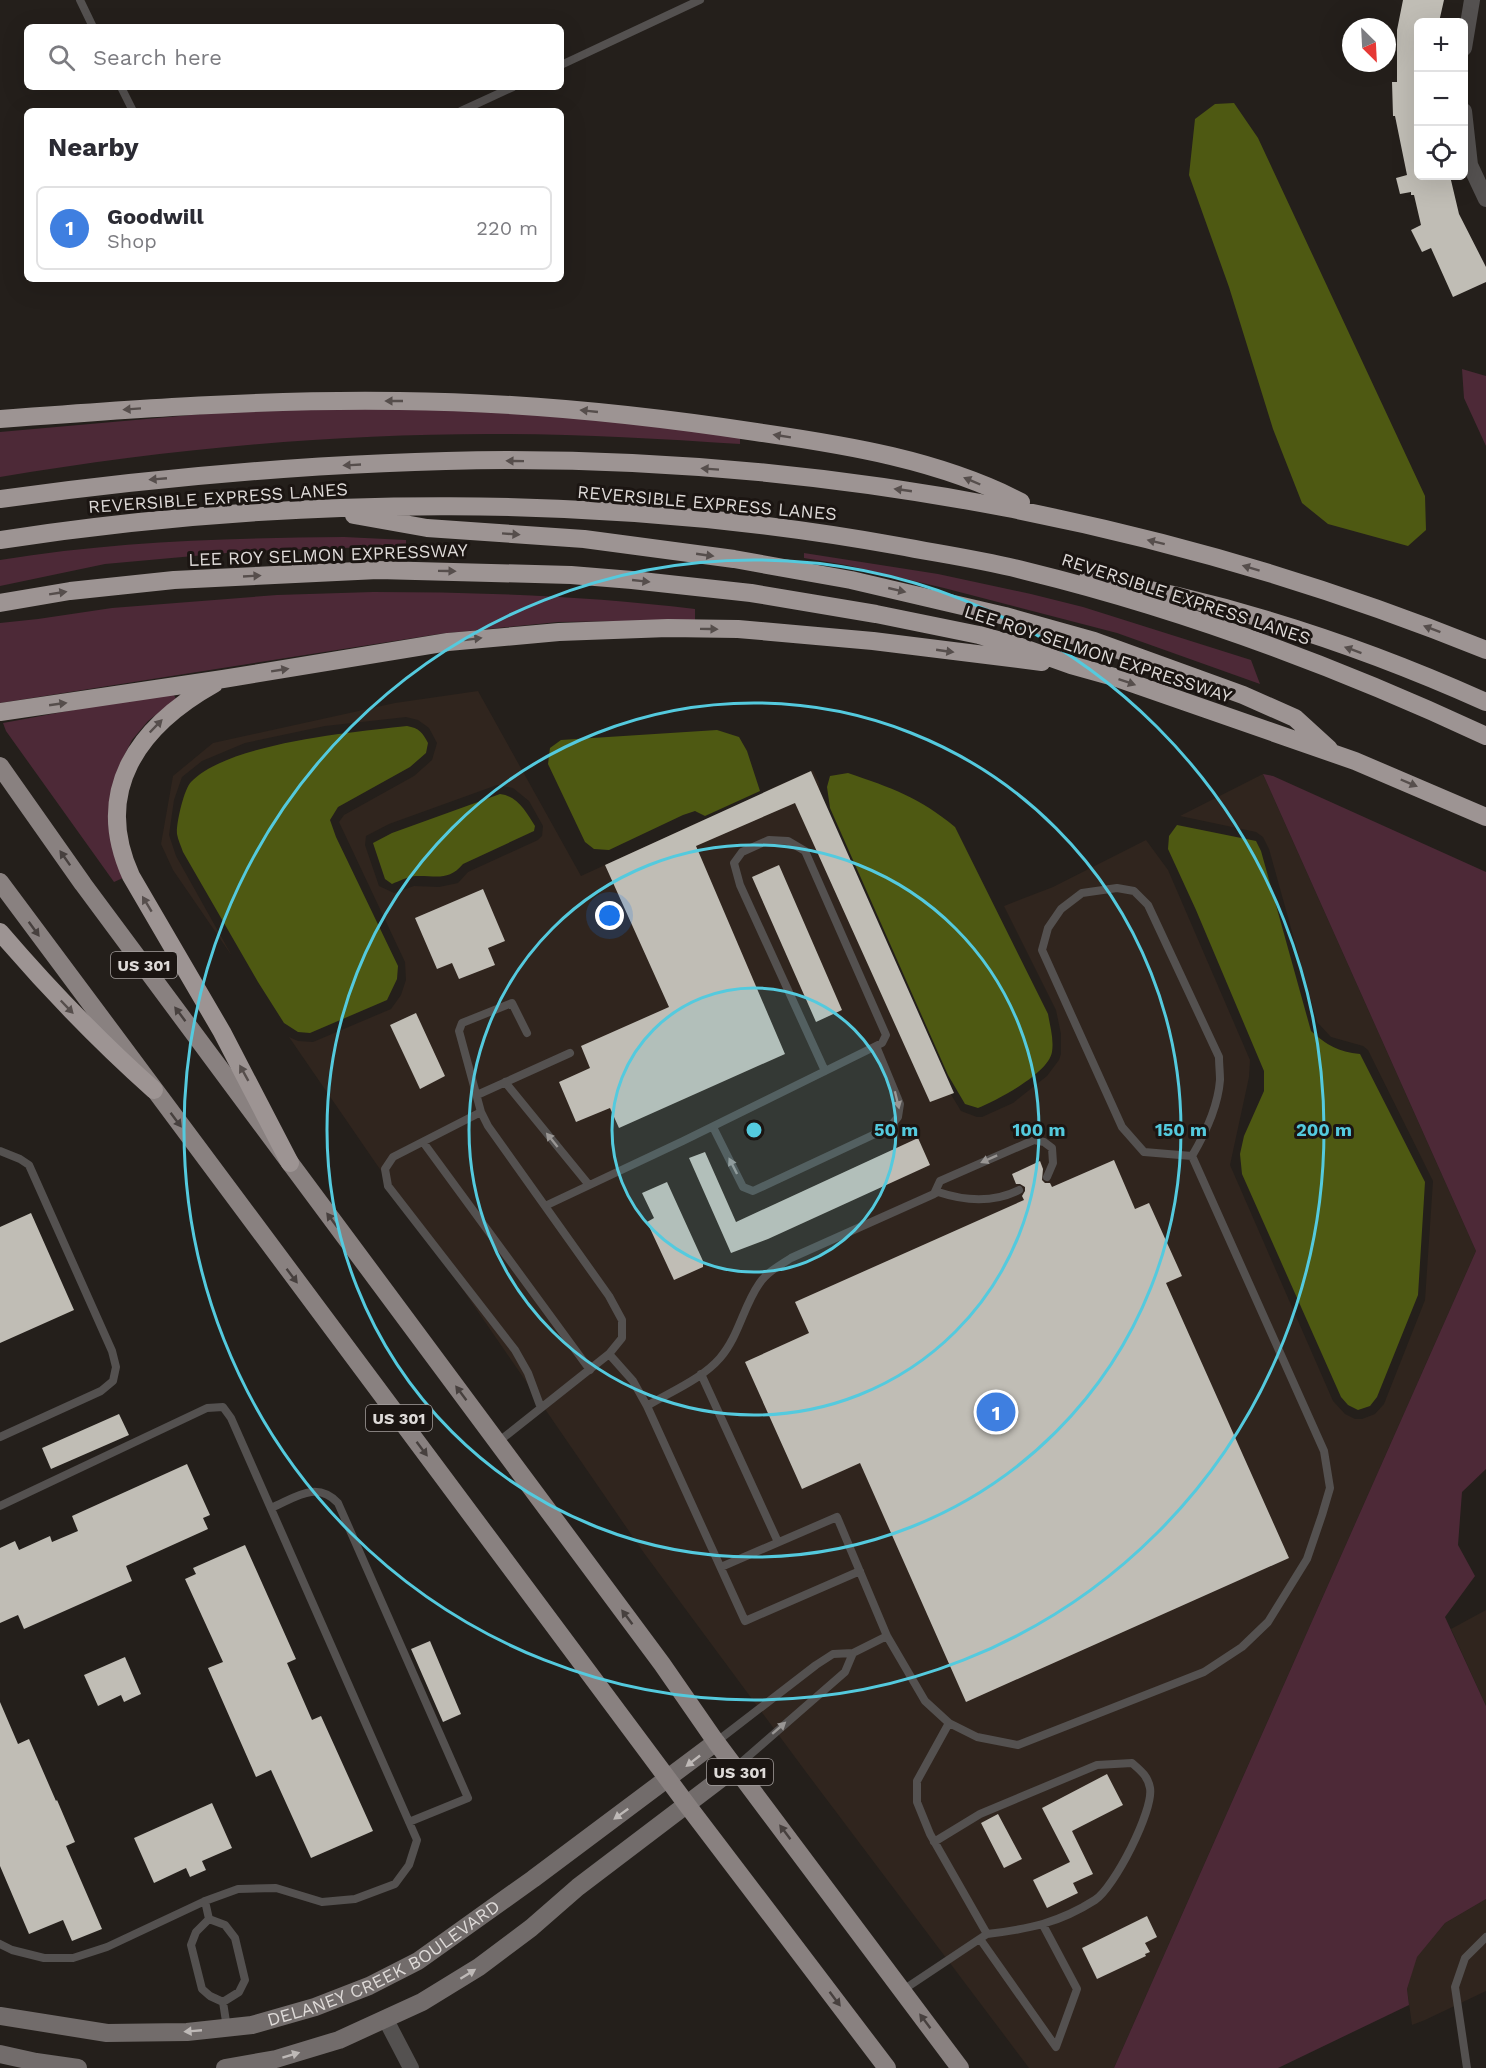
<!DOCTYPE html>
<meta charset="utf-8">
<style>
body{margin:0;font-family:"Work Sans",sans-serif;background:#f7f7f7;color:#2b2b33}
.controls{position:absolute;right:18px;top:18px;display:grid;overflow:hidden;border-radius:9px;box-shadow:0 6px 24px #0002}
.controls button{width:54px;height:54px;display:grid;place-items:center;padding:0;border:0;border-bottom:2px solid #e1e1e2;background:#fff;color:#2b2b33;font:30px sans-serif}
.compass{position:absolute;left:1342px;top:18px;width:54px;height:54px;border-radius:50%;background:#fff;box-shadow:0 6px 24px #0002;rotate:156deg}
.you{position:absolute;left:610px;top:916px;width:21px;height:21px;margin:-15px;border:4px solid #fff;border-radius:50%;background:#1a73e8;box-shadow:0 0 0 9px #1a73e833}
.badge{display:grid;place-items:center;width:39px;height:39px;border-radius:50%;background:#3d7380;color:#fff;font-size:20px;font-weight:700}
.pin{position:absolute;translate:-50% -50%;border:3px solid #fff;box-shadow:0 2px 6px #0006}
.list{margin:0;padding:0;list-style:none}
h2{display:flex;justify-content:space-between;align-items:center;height:78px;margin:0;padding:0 24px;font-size:26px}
h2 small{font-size:20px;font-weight:400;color:#7c7c81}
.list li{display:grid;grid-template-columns:39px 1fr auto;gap:18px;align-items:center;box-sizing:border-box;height:84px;margin:0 12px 12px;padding:0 12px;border:2px solid #e1e1e2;border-radius:9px}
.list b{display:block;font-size:22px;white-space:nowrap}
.list p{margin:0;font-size:20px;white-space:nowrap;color:#7c7c81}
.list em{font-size:20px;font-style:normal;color:#7c7c81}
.icon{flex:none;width:33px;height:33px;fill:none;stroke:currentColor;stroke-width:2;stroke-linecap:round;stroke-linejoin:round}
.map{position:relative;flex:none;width:1486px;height:2068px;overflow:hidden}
.search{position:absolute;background:#fff;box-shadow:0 6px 24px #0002;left:24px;top:24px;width:540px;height:66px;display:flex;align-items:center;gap:15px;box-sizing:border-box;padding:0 21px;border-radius:9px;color:#7c7c81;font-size:22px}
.panel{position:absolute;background:#fff;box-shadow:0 6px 24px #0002;left:24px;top:108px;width:540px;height:174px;border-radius:9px}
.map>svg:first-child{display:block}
.built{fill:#30251e;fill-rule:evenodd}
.green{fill:#4d2937}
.water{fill:#4e5912}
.building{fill:#c0bdb5}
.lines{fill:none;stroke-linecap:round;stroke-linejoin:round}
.lane{stroke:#545150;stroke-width:8}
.street{stroke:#545150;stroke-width:16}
.secondary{stroke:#726c6b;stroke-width:18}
.primary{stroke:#898180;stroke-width:18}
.highway{stroke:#9d9493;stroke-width:18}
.oneway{fill:#564e4c}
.oneway2{fill:#47403e}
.oneway3{fill:#999694}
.oneway4{fill:#beb9b7}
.ring{fill:none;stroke:#54cade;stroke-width:3}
.labels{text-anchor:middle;stroke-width:6;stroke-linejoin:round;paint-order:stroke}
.shield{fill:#1b1512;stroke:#a49f9d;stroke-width:1.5}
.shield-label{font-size:16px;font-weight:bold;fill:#dedad8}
.street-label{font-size:18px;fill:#dedad8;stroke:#1b1512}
.centre{fill:#54cade;stroke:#1b1512;stroke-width:3}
.ring-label{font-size:18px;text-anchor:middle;font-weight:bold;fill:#54cade;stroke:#1b1512;stroke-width:6;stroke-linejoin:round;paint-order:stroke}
</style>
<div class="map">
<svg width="1486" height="2068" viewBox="0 0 1486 2068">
<rect width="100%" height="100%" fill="#241f1b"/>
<path class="built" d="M478 691 581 876 699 822 704 825 768 796V790L813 770 819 783 822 812 941 1078 961 1111 977 1117H982L1013 1103 1047 1076 1059 1060 1061 1054V1034L1056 1010 1004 906 1053 887 1146 840 1168 870 1250 1060 1249 1077 1230 1165 1333 1401 1345 1414 1355 1419H1362L1375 1414 1384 1404 1425 1300 1433 1181 1368 1050 1363 1046 1331 1037 1317 1022 1269 849 1263 837 1256 832 1180 816 1263 774 1476 1251 1114 2068H1029L806 1772 644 1553 289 1037 298 1041 313 1042 391 1009 401 995 406 980 405 962 339 822 344 815 414 776 432 760 437 743 429 728 418 720 406 717 325 726 245 743 202 761 182 777 174 800 169 835 176 856 232 956 173 870 161 844 173 776 213 743 395 703ZM497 785 513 788 529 801 543 826 542 836 538 840 468 872 458 883 439 887 414 886 394 893 379 886 365 845 366 836 389 824Z
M1486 1610V1706L1451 1629Z
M1486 1899V1991L1425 2020 1412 2025 1407 1989 1416 1957 1445 1923Z"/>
<path class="green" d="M1462 369 1486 376V446L1464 398Z
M281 407 400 408 564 415 740 435V444C661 439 583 434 505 434 336 433 166 449 0 477V432Z
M344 537 406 540V546L249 551 105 564 0 586V560C114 541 229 538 344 537Z
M804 553 938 574 1031 594 1083 607 1251 660 1260 684 1117 633 944 588 846 565 804 558Z
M373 592C480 592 588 596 695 609V620L558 622 439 634 0 703V623L38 619 112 608 277 595Z
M165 693 174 695 176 699 148 721 132 740 122 760 110 828 113 852 125 877 114 882 6 731 3 723Z
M1263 774 1273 776 1486 872V1469L1462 1492 1458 1545 1475 1576 1445 1617 1486 1706V1899L1445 1923 1417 1957 1407 1989 1409 2005 1278 2068H1114L1476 1251Z"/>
<path class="water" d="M1234 103 1258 138 1425 496 1426 530 1408 546 1328 524 1302 503 1273 429 1229 287 1189 175 1195 119 1215 104Z
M407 726C419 728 423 733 428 743L426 753 410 767 338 807 330 820 336 837 398 966 397 979 387 1000 310 1033 298 1032 284 1023 258 982 183 852C181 846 178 840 177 834 176 824 184 789 191 782 228 743 354 732 407 726Z
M717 730 739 737 747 751 760 791 705 816 695 811 683 815 609 850 594 849 585 842 548 764 550 748 561 740Z
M848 773C892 788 919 797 955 827L1048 1014C1050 1026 1054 1039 1052 1052 1048 1074 997 1100 978 1108L965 1104 948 1075 830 808 827 787 830 776Z
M500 794C518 796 526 812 535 826L534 831 463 864C448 882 435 875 415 876 407 877 399 881 392 884L385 879 373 843 392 833Z
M1177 825 1256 841 1261 851 1311 1031C1327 1045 1338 1052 1360 1054L1425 1182 1418 1295 1377 1397 1370 1406 1358 1410 1348 1405 1341 1397 1242 1174 1240 1154 1244 1136 1264 1091V1071L1196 910 1168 849 1169 836Z"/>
<path class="building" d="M1403 0H1444L1439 22H1419V176H1450L1459 214 1486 267V282L1453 297 1431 248 1422 252 1411 230 1421 225 1414 195H1411V192L1400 194 1396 178 1407 175 1395 116H1393L1392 82H1397V30Z
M811 771 954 1093 930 1102 795 803 696 846 785 1054 619 1128 610 1108 576 1122 559 1082 590 1068 581 1046 669 1007 605 865Z
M779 865 842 1010 816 1022 752 877Z
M483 889 505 941 488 948 495 965 459 979 452 963 437 969 415 918Z
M416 1013 445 1076 420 1089 390 1025Z
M918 1138 930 1165 768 1239 731 1253 689 1158 705 1152 736 1222Z
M1114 1160 1135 1209 1149 1203 1182 1276 1166 1283 1289 1558 966 1702 860 1463 802 1489 745 1362 809 1333 795 1302 1024 1200 1022 1196 1025 1191V1187L1020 1184H1016L1012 1174 1040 1161 1043 1169 1042 1180 1045 1183H1050L1052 1187Z
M667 1182 703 1261V1267L674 1280 647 1222 654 1218 642 1193Z
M31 1213 74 1310 0 1343V1227Z
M119 1414 129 1435 51 1469 42 1448Z
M187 1464 210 1515 203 1518 208 1529 126 1566 132 1581 24 1629 18 1615 0 1623V1548L15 1541 19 1550 50 1536 52 1542 78 1531 72 1516Z
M245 1545 296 1659 287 1663 312 1720 321 1716 373 1831 311 1858 271 1770 256 1777 208 1668 223 1662 185 1579 196 1574 193 1568Z
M430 1641 461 1714 443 1722 411 1649Z
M125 1657 141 1694 124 1702 121 1695 98 1706 84 1675Z
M0 1702 18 1744 29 1739 56 1801 57 1800 75 1842 66 1846 102 1929 72 1941 63 1920 29 1934 0 1866Z
M1107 1774 1123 1805 1072 1831 1093 1874 1073 1883 1078 1893 1047 1908 1033 1880 1070 1862 1042 1808Z
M212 1803 232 1848 202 1861 206 1870 190 1877 186 1868 154 1883 134 1838Z
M998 1814 1022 1859 1004 1868 981 1823Z
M1147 1916 1157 1937 1145 1943 1150 1952 1145 1954 1146 1956 1097 1979 1082 1948Z"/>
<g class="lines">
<path class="lane" d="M80 0 93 27
M561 65 700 0
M121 87 133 111
M461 111 513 87
M1117 888 1134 891 1148 905 1219 1057C1219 1064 1220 1073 1220 1080 1218 1106 1205 1134 1192 1156L1144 1152 1122 1127 1042 950 1048 928 1061 909 1082 893Z
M505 1082 589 1185
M477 1095 570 1053
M481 1112 393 1157 385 1169 388 1186 515 1350 528 1373 541 1408
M713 1127 743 1187 753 1191 890 1127 898 1117 900 1104 876 1046
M423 1142 590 1370
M0 1151 20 1159 29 1165 112 1351 116 1367 113 1381 101 1391 0 1437
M1019 1190C993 1203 965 1201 938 1192L934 1194 940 1181 1034 1140 1044 1142 1052 1148 1053 1163 1047 1177
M545 1206 683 1141 882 1043 886 1035 805 851 788 841 769 840 742 852 734 863 740 885 825 1071
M609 1354 633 1381 647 1406 745 1621 860 1571
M701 1374 778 1542
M647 1406C670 1392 702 1379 720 1358 739 1336 743 1307 759 1284 766 1273 780 1265 791 1258L934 1194
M498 1442 609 1354 622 1338V1320L609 1296 488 1126 481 1112 459 1031 462 1023 512 1003 527 1033
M0 1506 207 1408 223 1407 231 1418 417 1840 409 1865 395 1884 355 1899 322 1902 276 1888 238 1889 205 1901 107 1947 73 1958H44L12 1950 0 1944
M271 1508C295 1498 316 1480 338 1503L468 1798 409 1822
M721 1567 837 1517 887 1636 925 1701 949 1723 977 1737 1018 1745 1204 1672 1242 1647 1268 1622 1307 1559 1322 1515 1330 1488 1324 1451 1192 1156
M853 1653 887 1636
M716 1742 816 1665 833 1654 853 1653 845 1672 736 1767
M934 1842 980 1814 1097 1765 1132 1763C1140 1770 1148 1776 1150 1788 1154 1810 1114 1888 1095 1900 1059 1923 1029 1929 987 1934
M205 1901 209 1919
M209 1919 225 1925 235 1938 245 1980 239 1992 223 2002 210 1996 202 1989 191 1945 196 1932Z
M980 1939 1056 2047 1077 1989 1043 1925
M903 1990 987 1934 930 1834 917 1802V1781L949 1723
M223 2002 227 2028
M1467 2068 1455 1987 1465 1958 1486 1937"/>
<path class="street" d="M1464 48 1472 0
M1464 111 1470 165 1486 199
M386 2020 411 2068"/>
<g class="secondary">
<path id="s1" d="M0 2016 107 2033 187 2032 252 2025 315 2007 369 1986 418 1961 533 1879 716 1742"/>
<path d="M0 2054 36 2062 78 2068"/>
<path d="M225 2068 276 2059 339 2040 422 2002 479 1967 531 1928 578 1887 736 1767"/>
</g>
<path class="primary" d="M0 766 83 884 662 1664 716 1742 960 2068
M0 882 688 1806 887 2068"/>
<path class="highway" d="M0 419C133 409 266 399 399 401 519 402 638 414 756 432 846 445 940 460 1021 502
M0 499C168 476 337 461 507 460 842 460 1176 524 1486 650
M354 515 427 528 584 539 734 559 851 580 1005 616 1094 641 1243 695 1295 718 1329 749
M0 540C292 495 608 493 899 546 941 554 984 560 1026 571 1185 610 1338 667 1486 736
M1088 578C1225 601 1359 645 1486 702
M0 603 70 591 174 580 378 570 571 575 632 580 751 593 876 614 979 635 1012 644 1071 665 1114 677 1355 761 1486 817
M214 684C139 726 92 790 131 876L222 1032 290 1163
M0 712 223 679 448 642 559 632 668 628 738 629 873 641 1042 662
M0 932C48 988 99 1041 154 1090"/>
</g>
<defs><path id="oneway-solid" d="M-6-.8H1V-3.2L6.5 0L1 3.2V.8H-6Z" transform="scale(1.5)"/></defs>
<g class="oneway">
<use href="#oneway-solid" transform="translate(394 401) rotate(-180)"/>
<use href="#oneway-solid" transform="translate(132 409) rotate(176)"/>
<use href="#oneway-solid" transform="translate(589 411) rotate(-174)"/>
<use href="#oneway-solid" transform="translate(782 436) rotate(-171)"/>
<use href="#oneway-solid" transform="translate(515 461) rotate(-179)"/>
<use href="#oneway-solid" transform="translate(352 465) rotate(177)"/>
<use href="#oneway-solid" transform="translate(710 469) rotate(-176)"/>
<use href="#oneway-solid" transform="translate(158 479) rotate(175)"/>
<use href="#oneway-solid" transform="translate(972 481) rotate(-157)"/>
<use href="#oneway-solid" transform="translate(903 490) rotate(-172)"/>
<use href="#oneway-solid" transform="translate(511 534) rotate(4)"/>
<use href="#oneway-solid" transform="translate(1156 542) rotate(-166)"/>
<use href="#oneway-solid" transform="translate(705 555) rotate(8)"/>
<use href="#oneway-solid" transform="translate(1251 568) rotate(-163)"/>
<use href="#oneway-solid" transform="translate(447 571) rotate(1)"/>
<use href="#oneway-solid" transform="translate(252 576) rotate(-3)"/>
<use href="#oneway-solid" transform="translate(641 581) rotate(6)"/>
<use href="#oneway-solid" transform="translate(897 590) rotate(13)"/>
<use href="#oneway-solid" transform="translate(58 593) rotate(-9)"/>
<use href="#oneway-solid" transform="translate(709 629) rotate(1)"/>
<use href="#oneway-solid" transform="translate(1432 629) rotate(-159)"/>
<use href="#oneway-solid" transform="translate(473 639) rotate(-7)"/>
<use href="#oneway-solid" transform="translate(1353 650) rotate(-160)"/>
<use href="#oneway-solid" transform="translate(945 651) rotate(8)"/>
<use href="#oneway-solid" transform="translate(280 670) rotate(-9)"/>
<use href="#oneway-solid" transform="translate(1127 682) rotate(19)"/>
<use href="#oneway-solid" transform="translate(58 704) rotate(-8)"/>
<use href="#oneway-solid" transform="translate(156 726) rotate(-46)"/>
<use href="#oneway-solid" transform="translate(1409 783) rotate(23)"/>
<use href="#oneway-solid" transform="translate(147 904) rotate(-121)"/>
<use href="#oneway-solid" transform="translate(67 1007) rotate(46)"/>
<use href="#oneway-solid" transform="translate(244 1073) rotate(-119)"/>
</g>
<g class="oneway2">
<use href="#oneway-solid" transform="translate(65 858) rotate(-125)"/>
<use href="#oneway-solid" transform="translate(34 929) rotate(54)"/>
<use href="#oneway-solid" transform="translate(180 1014) rotate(-127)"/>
<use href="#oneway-solid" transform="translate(176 1120) rotate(53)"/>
<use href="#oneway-solid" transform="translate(332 1220) rotate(-127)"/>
<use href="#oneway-solid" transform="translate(292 1276) rotate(53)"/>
<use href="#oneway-solid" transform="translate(461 1393) rotate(-127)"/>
<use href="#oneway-solid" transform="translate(422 1449) rotate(53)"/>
<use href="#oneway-solid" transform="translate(627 1617) rotate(-127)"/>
<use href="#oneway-solid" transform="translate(785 1832) rotate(-127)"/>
<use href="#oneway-solid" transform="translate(835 1999) rotate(53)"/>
<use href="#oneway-solid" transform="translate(925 2021) rotate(-127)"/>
</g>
<g class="oneway3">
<use href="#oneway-solid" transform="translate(897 1100) rotate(76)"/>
<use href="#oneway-solid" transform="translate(552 1140) rotate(-129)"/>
<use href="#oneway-solid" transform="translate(989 1159) rotate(156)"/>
<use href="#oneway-solid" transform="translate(733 1166) rotate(-117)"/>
<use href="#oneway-solid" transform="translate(779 1728) rotate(-41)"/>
</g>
<g class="oneway4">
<use href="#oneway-solid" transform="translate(693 1761) rotate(142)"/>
<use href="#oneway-solid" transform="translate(621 1814) rotate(144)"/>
<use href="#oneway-solid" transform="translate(468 1974) rotate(-32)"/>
<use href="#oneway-solid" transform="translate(193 2031) rotate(175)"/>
<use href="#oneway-solid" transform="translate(291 2055) rotate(-17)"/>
</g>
<circle cx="754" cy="1130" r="142" fill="#54cade" fill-opacity=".12"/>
<g class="ring">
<circle cx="754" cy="1130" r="142"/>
<circle cx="754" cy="1130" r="285"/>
<circle cx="754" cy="1130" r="427"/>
<circle cx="754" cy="1130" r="570"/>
</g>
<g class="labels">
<g class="shield">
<rect x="111" y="952" width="66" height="26" rx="4.5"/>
<rect x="366" y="1405" width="66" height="26" rx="4.5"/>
<rect x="707" y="1759" width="66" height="26" rx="4.5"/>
</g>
<g class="shield-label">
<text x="144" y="971">US 301</text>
<text x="399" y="1424">US 301</text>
<text x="740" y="1778">US 301</text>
</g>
<g class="street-label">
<text transform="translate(218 498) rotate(-4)" y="6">REVERSIBLE EXPRESS LANES</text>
<text transform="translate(707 503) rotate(5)" y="6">REVERSIBLE EXPRESS LANES</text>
<text transform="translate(328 555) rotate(-2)" y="6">LEE ROY SELMON EXPRESSWAY</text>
<text transform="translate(1186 599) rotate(18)" y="6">REVERSIBLE EXPRESS LANES</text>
<text transform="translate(1098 654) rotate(18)" y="6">LEE ROY SELMON EXPRESSWAY</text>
<text dy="6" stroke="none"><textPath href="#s1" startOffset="400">DELANEY CREEK BOULEVARD</textPath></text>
</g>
</g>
<circle cx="754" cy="1130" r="9" class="centre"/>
<g class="ring-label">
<text x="896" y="1136">50 m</text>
<text x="1039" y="1136">100 m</text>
<text x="1181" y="1136">150 m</text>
<text x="1324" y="1136">200 m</text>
</g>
</svg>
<div class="controls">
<button>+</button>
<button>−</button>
<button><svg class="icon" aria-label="locate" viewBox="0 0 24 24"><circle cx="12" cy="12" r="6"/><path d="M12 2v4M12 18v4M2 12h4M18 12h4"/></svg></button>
</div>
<svg class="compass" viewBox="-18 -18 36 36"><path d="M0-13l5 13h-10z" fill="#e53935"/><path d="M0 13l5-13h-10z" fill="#7c7c81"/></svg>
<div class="you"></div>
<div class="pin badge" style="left:996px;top:1412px;background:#3f7fe0">1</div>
<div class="search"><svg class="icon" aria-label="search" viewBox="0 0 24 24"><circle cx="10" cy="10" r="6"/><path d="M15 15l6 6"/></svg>Search here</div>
<section class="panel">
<h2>Nearby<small></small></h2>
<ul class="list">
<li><span class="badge" style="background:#3f7fe0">1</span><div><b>Goodwill</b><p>Shop</p></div><em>220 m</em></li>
</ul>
</section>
</div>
